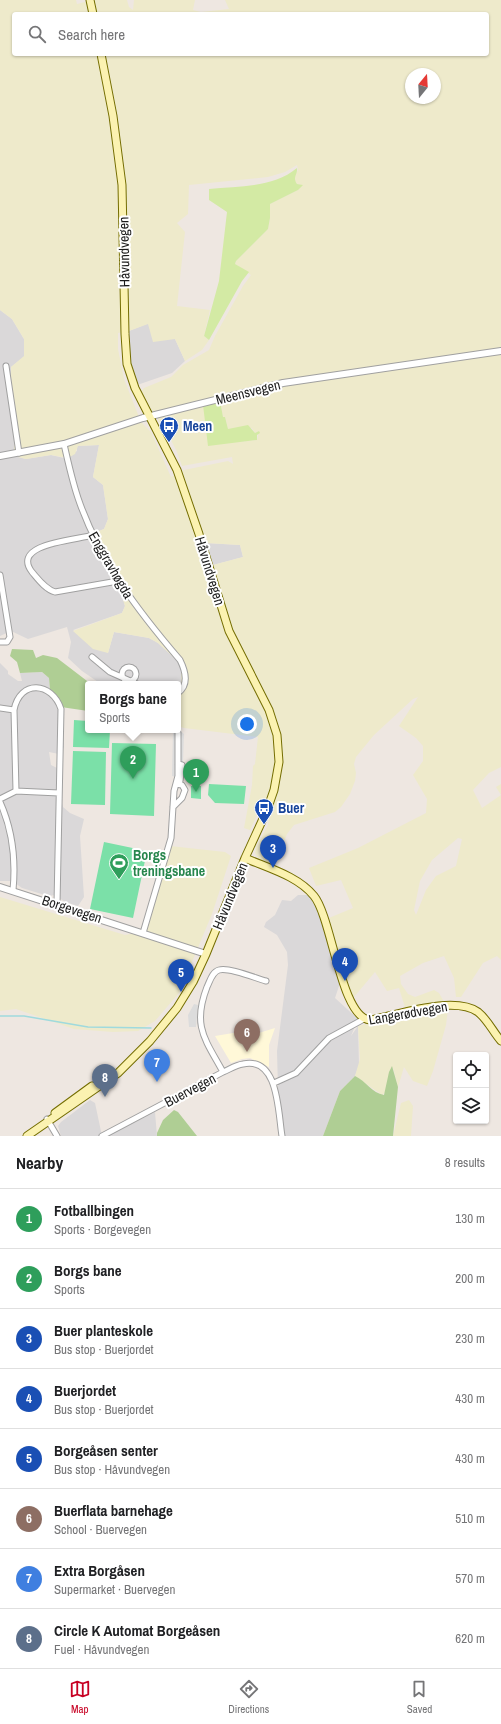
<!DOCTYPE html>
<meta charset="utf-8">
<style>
body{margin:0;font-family:"Archivo Narrow",sans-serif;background:#f6f6f6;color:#202124}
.controls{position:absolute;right:12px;bottom:12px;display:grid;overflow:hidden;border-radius:4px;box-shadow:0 1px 3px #0004}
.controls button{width:36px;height:36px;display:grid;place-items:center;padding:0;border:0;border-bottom:1px solid #e0e0e0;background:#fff;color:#202124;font:20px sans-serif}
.compass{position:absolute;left:405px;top:68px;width:36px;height:36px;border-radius:50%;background:#fff;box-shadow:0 1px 3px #0004;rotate:18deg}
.you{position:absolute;left:247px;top:724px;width:14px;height:14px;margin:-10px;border:3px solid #fff;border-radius:50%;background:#1a73e8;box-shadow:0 0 0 6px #1a73e833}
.badge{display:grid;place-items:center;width:26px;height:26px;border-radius:50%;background:#c70022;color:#fff;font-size:13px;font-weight:700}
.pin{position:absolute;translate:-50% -33px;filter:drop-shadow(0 1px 2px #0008)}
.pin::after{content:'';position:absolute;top:21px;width:14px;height:12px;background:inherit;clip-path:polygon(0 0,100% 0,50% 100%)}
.popup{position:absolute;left:85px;top:681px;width:96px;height:52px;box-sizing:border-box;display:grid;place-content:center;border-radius:4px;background:#fff;filter:drop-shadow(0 1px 3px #0005);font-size:13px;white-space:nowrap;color:#757577}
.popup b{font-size:15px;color:#202124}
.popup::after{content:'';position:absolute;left:50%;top:100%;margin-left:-8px;border:8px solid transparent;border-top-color:#fff}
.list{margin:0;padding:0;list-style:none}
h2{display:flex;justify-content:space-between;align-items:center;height:52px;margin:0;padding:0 16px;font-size:17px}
h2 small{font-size:13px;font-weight:400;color:#757577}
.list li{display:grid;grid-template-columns:26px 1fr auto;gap:12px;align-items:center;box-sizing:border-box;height:60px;padding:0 16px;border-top:1px solid #e0e0e0}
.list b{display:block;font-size:15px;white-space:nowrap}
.list p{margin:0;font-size:13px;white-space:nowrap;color:#757577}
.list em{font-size:13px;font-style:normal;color:#757577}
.icon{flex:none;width:22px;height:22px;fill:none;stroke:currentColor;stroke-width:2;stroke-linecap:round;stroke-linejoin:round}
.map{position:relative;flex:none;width:501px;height:1136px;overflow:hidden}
.search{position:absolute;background:#fff;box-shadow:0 1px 3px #0004;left:12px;right:12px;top:12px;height:44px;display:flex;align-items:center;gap:10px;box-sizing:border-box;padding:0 14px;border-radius:4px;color:#757577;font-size:15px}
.sheet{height:532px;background:#fff}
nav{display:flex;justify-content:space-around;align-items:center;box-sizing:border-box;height:56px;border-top:1px solid #e0e0e0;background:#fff;font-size:11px;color:#757577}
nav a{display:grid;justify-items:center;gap:2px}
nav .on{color:#c70022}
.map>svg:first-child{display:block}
.residential{fill:#dad8d9}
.education{fill:#fff8d8}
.farmland{fill:#eeeacb;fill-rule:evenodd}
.grass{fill:#d3eaa4}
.forest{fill:#afce94}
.pitch{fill:#7be0a8}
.parking{fill:#dcdcdc}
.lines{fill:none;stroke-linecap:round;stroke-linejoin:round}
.stream{stroke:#9fdadd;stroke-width:1.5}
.minor-casing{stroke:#a0a0a0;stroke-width:7}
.tertiary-casing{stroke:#a0a0a0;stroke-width:8}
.secondary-casing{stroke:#746d01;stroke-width:9}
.minor{stroke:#fff;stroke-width:5}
.tertiary{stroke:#fff;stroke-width:6}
.secondary{stroke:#fbf2b1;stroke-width:7}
.labels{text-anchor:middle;stroke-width:4;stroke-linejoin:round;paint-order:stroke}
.street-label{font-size:14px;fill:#1c1c1c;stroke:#fff}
.transit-label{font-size:14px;font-weight:bold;fill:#164399;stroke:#fff;text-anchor:start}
.leisure-label{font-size:14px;font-weight:bold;fill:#27864d;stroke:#fff;text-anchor:start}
</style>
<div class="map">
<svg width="501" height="1136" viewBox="0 0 501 1136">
<rect width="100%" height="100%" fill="#eee7e1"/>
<path class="residential" d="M0 310 12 319 24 339V357L11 367V376L15 454 18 457 26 459 51 455 64 458 77 451V446L99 445 93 477 103 485 108 519 104 529 93 534 92 544 104 549 111 561 125 606 122 613 73 630 108 653 114 632 149 638 158 643 181 664V727L178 726V684H101L82 671 68 658 71 642 67 627 28 639 11 631 0 636Z
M149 323 175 339 185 361 172 373 140 384 136 383 134 377 130 361 129 331Z
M206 543 240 545 243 557 213 565Z
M0 663 8 671V674L18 681H22L20 673 42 672 49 678 50 690 60 703 64 747 59 754 49 752 51 765 61 770 60 796 63 807 70 813 84 819 80 836 84 897 78 906 65 902 55 895 48 896 22 888 12 881H0Z
M298 895H309L317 904 340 983 335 998 358 1019 351 1036 358 1026 359 1065 355 1076 340 1091 323 1136H284L278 1088 277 1051 288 965 287 952 277 935 264 927 266 922 275 915 282 900 291 901Z
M90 1100 95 1103 102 1136H61L58 1126 61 1122Z
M155 1112 157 1136H107Z"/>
<path class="education" d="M275 1028 269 1045V1067L250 1058 242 1059 231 1063 215 1036 233 1033 249 1036Z"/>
<path class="farmland" d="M0 0H76L77 4 93 0H127L129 7 133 10 134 0H195L193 10 201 12 229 9 225 0H501V767L489 773 473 790 482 808 501 795 496 787 501 784V960L497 956 483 963 461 997H456L454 978 444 956 423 963 400 976 401 984 408 994 415 997 434 990 439 993 448 1009 446 1025 433 1071 427 1086 413 1081 404 1067 398 1087 393 1068H391L386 1092 382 1095 355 1076 360 1059 358 1026 407 1014 399 988 387 991 375 972 354 997 350 991 324 920 353 908 341 880 316 886 309 868 358 848 426 813 427 799 413 775 423 761V746L416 738 399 726 418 697 413 699 374 735 356 757 354 764 356 773 355 781 350 794 341 807 335 812 294 825 287 834 276 863 269 864 258 858 255 853 256 847 268 825 269 816 258 813 250 830 244 828 252 785 253 766 255 764 258 737 184 728 181 727V664L158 643 149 638 114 632 108 653 93 649 73 631 122 613 125 606 111 561 104 549 92 544 90 537 96 532 104 529 108 519 103 485 93 477 99 445 78 446 75 454 68 458 51 455 26 459 18 457 14 450 15 440 11 376V367L24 356V339L12 319 0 310ZM14 14H487V54H14ZM411 74H435V98H411ZM297 165 298 170 294 177 295 181 297 184 302 185 298 190 270 204V218L268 229 236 261 235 264 251 275 243 286 215 336 209 350 183 365 171 377 144 388 141 392 151 411 157 412 281 381 220 401 223 418 225 417 228 429 252 428 255 433 259 431 257 440 238 442 203 405 157 417 164 432 171 440 177 452 182 466 232 457 233 464 228 461 184 470 171 477 151 432 141 422 124 379 118 349V333L129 331 148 324 153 342 175 339 185 361 202 350 209 340 204 336 210 310 177 306 185 232 177 223 188 214 189 185 268 177 285 172ZM206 543 240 545 243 557 213 565ZM458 838 462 839 456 866 436 876 426 890 416 915 414 910 420 881 432 860Z
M170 846 225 852 231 856 212 914 179 993 155 1021 138 1031 113 1032 74 1029 16 1009 0 1011V897L125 935 144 931Z
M409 1100 413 1106 411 1136H393L401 1103Z"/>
<path class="grass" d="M297 168C298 174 292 177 297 184L303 185 298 190 270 204V218L268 229 236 261 235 264 249 272 242 281 209 340 204 336 219 281 227 212 209 200V189C239 186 273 188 297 168Z
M220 401 223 417H225L228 429 248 425 255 433 259 431 260 433 257 435V440L208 446 203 405Z"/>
<path class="forest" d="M12 649 33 650 36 658 43 655 57 658 91 684H88V711L61 707 50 690 49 678 42 672 20 673 17 662 10 656Z
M392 1066 398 1087 393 1136H323L340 1091 355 1076C366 1081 372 1093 384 1095L389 1072Z
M174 1110 178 1112 197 1136H157V1133L163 1120Z"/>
<path class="pitch" d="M74 720 88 721V730H110L109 748 73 747Z
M112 743 156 744 154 816 110 814Z
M73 751 106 752 105 805 71 804Z
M209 784 246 786 244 804 215 803 208 795Z
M191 786H201V799L191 798Z
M104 842 147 851 133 918 90 909Z"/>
<path class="parking" d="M178 729 184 734 183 762H177L176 777 172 776 173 730Z
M194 1004 198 1005 196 1027H189L188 1015Z"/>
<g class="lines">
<path class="stream" d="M0 1016H24L88 1027 151 1028"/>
<g class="minor-casing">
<path id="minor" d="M6 366 19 453
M64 444C68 462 72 480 78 498 99 560 138 611 180 660 185 670 190 684 178 693
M93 535C78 540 10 543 32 572 38 579 45 589 55 592L118 581
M0 575 10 637 7 642H0
M92 657 110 672 137 684
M122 674a7 7 0 1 1 14 0a7 7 0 1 1-14 0Z
M0 708 14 710
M178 764 182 765 180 781
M16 791 14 710C20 679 52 682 61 709L57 904
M0 799 16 791 59 793
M0 802C13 831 16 859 13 890
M173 807 182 798 185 790 182 785 176 784
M143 933 171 838 174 791 178 776V733
M223 1072C205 1039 192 1026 207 987 210 981 212 972 219 970 229 967 255 978 266 981
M274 1083 296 1073 329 1038 364 1019
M47 1119 57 1136
M102 1136 223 1072C230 1069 236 1065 243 1064 279 1056 278 1113 282 1136"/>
</g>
<g class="tertiary-casing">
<path id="tertiary" d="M0 456 64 444 143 418 283 383 501 351
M0 887 206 954"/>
</g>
<g class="secondary-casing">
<path id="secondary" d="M90 0 93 14
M245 858C268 868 298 876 314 896 332 918 341 1018 370 1020 398 1015 454 995 478 1012 488 1020 493 1032 501 1041
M55 1113 92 1086
M27 1136 118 1073 150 1041 177 1008 193 982 206 954 245 858 267 810 274 790 279 762 277 735 269 710 229 631 199 534 177 470 135 388 127 364 125 334 122 185 113 116 101 54"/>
</g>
<use href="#minor" class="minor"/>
<use href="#tertiary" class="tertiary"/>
<use href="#secondary" class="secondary"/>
</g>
<defs>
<g id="bus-pin" transform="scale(1)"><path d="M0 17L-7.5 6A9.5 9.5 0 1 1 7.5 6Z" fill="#1a4fb4" stroke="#fff"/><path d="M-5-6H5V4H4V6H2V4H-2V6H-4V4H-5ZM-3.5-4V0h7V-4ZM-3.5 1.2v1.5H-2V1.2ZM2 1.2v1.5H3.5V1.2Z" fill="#fff"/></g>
<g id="stadium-pin" transform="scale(1)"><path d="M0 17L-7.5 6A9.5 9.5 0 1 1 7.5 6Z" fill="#2e9e5b" stroke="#fff"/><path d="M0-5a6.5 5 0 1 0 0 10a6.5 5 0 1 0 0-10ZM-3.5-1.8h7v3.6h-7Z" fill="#fff"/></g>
</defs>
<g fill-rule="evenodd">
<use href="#bus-pin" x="169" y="426"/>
<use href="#bus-pin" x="264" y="808"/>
<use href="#stadium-pin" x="119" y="863"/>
</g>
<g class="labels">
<g class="street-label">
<text transform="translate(124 252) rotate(-91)" y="5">Håvundvegen</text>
<text transform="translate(248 392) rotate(-14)" y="5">Meensvegen</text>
<text transform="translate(111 565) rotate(60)" y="5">Enggravhøgda</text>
<text transform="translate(210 571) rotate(73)" y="5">Håvundvegen</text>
<text transform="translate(230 896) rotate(-68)" y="5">Håvundvegen</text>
<text transform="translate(72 909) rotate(18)" y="5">Borgevegen</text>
<text transform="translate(408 1013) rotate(-10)" y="5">Langerødvegen</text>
<text transform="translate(190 1090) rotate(-28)" y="5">Buervegen</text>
</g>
<g class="transit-label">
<text x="183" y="431">Meen</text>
<text x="278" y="813">Buer</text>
</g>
<g class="leisure-label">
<text x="133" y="860">Borgs<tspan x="133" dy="16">treningsbane</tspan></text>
</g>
</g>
</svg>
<div class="controls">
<button><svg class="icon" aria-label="locate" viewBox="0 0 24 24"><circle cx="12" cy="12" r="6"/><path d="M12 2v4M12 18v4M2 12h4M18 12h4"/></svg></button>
<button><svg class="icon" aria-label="layers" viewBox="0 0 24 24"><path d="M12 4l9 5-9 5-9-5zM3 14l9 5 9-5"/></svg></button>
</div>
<svg class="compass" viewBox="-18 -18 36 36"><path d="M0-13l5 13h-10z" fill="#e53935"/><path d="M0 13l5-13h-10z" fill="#757577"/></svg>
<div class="you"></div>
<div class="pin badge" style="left:196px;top:792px;background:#2e9e5b">1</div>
<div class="pin badge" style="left:133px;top:779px;background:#2e9e5b">2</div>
<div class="popup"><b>Borgs bane</b>Sports</div>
<div class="pin badge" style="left:273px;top:868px;background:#1a4fb4">3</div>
<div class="pin badge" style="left:345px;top:981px;background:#1a4fb4">4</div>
<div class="pin badge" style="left:181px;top:992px;background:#1a4fb4">5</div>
<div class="pin badge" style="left:247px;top:1052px;background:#8d6e63">6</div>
<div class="pin badge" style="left:157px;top:1082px;background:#3f7fe0">7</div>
<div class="pin badge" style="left:105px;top:1097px;background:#5c6f8a">8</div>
<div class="search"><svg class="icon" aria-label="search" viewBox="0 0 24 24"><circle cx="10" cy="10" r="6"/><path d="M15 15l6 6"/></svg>Search here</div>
</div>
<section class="sheet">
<h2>Nearby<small>8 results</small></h2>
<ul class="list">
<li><span class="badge" style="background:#2e9e5b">1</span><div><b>Fotballbingen</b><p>Sports · Borgevegen</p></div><em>130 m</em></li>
<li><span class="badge" style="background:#2e9e5b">2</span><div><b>Borgs bane</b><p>Sports</p></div><em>200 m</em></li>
<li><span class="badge" style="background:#1a4fb4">3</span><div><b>Buer planteskole</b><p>Bus stop · Buerjordet</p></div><em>230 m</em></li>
<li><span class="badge" style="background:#1a4fb4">4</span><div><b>Buerjordet</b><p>Bus stop · Buerjordet</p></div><em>430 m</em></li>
<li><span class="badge" style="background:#1a4fb4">5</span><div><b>Borgeåsen senter</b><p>Bus stop · Håvundvegen</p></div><em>430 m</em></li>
<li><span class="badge" style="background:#8d6e63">6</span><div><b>Buerflata barnehage</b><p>School · Buervegen</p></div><em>510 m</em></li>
<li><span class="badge" style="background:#3f7fe0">7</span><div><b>Extra Borgåsen</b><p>Supermarket · Buervegen</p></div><em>570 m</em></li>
<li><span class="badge" style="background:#5c6f8a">8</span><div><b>Circle K Automat Borgeåsen</b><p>Fuel · Håvundvegen</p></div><em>620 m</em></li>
</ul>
</section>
<nav>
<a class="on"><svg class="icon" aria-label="map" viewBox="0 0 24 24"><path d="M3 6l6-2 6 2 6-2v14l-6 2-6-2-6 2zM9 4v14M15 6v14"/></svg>Map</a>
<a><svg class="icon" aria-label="directions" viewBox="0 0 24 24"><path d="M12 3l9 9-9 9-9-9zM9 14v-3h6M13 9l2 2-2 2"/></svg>Directions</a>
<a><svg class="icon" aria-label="saved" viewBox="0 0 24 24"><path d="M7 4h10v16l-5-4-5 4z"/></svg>Saved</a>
</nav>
